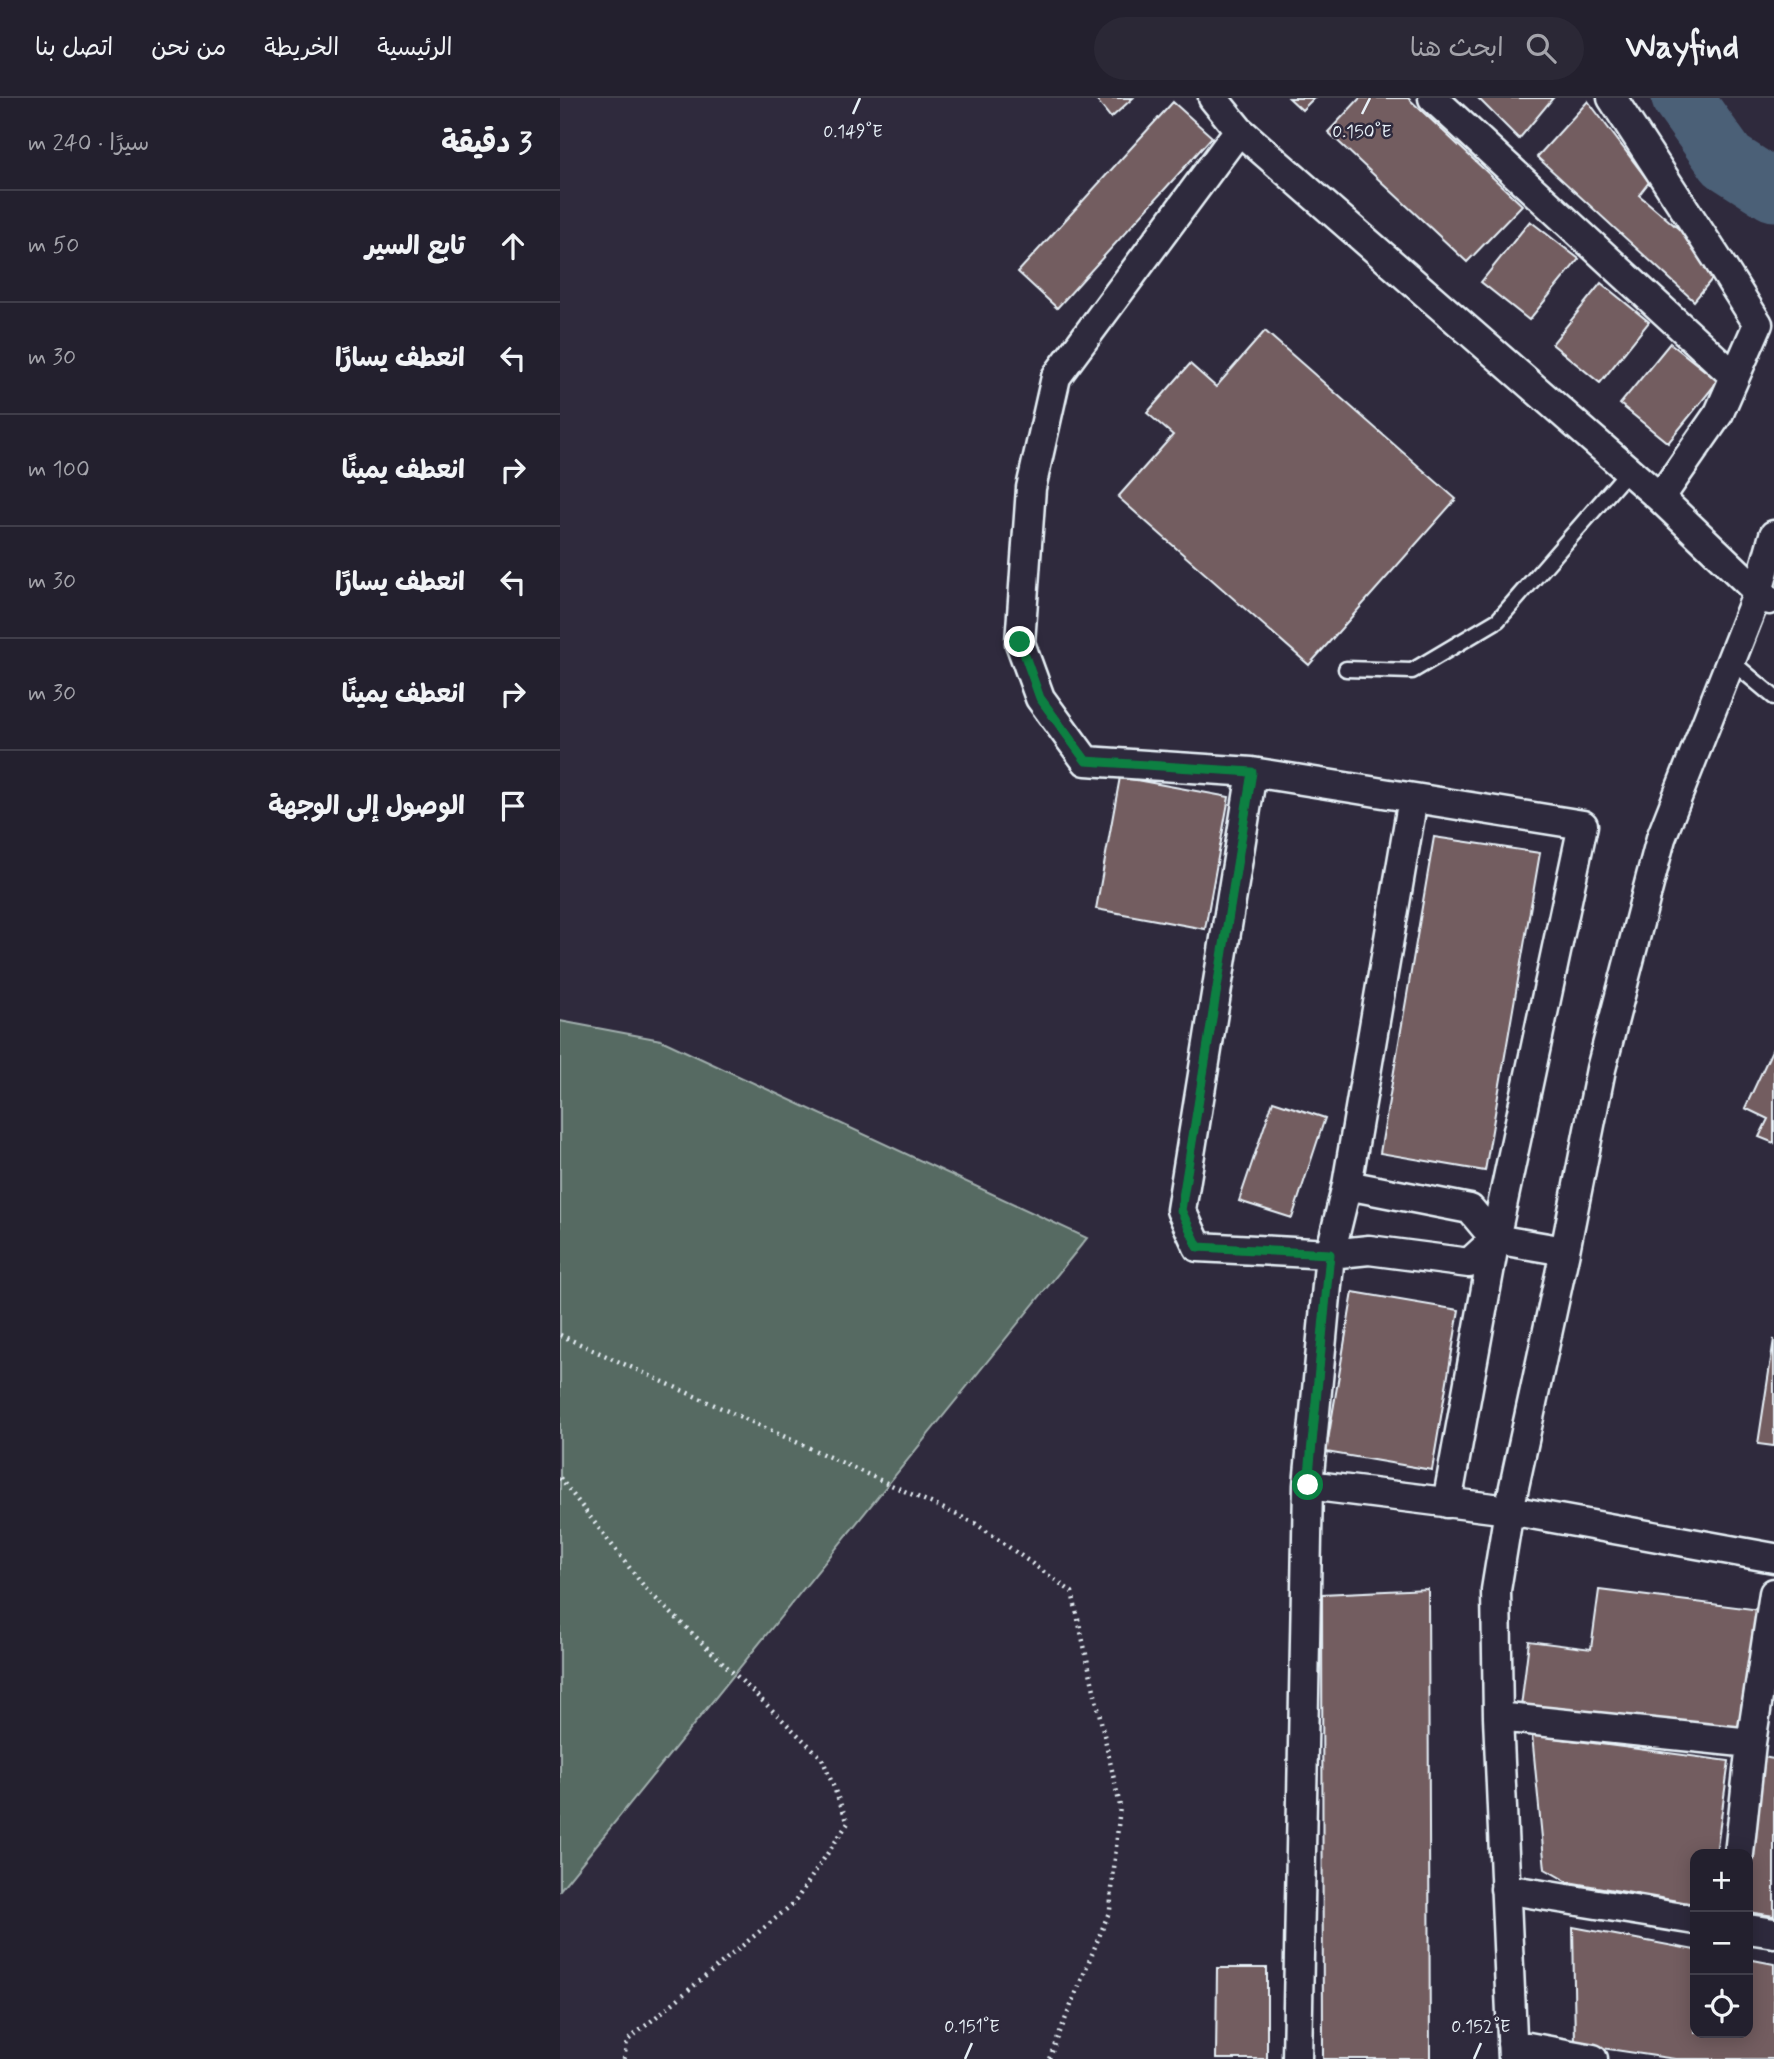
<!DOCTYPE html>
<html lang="ar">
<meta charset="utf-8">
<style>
body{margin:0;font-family:Mynerve,"Playpen Sans Arabic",sans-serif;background:#2b2836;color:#f1f3f6;direction:rtl}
.controls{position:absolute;right:21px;bottom:21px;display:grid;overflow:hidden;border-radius:14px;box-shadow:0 4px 18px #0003}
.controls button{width:63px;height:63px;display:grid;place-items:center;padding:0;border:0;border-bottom:2px solid #403e4a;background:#23202e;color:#f1f3f6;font:35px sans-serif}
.stop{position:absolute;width:21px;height:21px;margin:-16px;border:5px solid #0b8043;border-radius:50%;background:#fff}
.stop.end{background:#0b8043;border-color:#fff;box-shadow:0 2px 7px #0008}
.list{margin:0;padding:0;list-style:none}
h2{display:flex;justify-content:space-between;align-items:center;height:91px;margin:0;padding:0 28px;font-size:30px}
h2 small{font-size:23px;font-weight:400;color:#a3a3aa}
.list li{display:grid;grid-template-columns:46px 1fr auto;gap:21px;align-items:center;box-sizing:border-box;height:112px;padding:0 28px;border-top:2px solid #403e4a}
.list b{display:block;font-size:26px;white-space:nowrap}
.list em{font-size:23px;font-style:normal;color:#a3a3aa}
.icon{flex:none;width:38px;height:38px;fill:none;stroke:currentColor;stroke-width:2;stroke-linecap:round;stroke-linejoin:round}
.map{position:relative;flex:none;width:1214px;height:1961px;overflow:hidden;direction:ltr}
header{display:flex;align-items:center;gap:42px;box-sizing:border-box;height:98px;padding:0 35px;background:#23202e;border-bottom:2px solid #403e4a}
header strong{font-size:33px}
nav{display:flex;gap:38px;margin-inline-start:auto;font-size:24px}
.search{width:490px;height:63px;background:#2b2836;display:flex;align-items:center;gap:18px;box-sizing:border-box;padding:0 24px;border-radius:38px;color:#a3a3aa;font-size:26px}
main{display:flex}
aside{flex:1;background:#23202e}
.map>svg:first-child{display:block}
.green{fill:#576a62;stroke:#a0aead;stroke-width:2}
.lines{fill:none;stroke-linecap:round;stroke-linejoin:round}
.river{stroke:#4c6077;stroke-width:61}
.building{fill:#735d60;stroke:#e8f1f8;stroke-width:2}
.lane-casing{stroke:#e8f1f8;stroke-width:19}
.street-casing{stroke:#e8f1f8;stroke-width:33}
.path{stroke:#e8f1f8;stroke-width:4.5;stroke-dasharray:2 5;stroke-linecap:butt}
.lane{stroke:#2f2a3d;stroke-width:14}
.street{stroke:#2f2a3d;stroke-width:28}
.route{stroke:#0b8043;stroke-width:9}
.ticks{fill:none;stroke:#e8f1f8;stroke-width:2.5}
.ticks-label{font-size:18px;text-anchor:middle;fill:#e8f1f8;stroke:#2f2a3d;stroke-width:5;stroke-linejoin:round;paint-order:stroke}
</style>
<header>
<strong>Wayfind</strong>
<div class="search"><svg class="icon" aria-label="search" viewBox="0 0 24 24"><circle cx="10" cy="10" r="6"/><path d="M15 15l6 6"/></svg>ابحث هنا</div>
<nav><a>الرئيسية</a><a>الخريطة</a><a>من نحن</a><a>اتصل بنا</a></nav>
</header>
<main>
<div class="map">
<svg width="1214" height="1961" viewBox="0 0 1214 1961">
<rect width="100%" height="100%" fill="#2f2a3d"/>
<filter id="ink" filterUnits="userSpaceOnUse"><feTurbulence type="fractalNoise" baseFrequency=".0143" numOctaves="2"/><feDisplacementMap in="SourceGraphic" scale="14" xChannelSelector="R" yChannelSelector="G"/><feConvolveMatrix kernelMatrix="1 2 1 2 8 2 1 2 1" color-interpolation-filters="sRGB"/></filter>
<g filter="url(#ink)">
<path class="green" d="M0 923 101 942 527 1140 0 1792Z"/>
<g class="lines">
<path class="river" d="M1122 0 1167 63 1214 93"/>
</g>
<path class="building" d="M535 0H573L551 20Z
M729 0H754L742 12Z
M800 0H848L962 107 907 164 768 34Z
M918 0H993L959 41Z
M1028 3 1089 84 1079 97 1140 149 1152 181 1134 203 977 59Z
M613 4 652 39 497 210 458 174Z
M970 123 1019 161 969 222 921 184Z
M1041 185 1089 224 1040 285 992 246Z
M705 233 896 401 749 567 558 399 613 337 587 315 630 266 656 289Z
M1110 245 1158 283 1108 345 1060 306Z
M560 679 669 699 645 831 536 811Z
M874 739 980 755 925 1073 820 1055Z
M1214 948V1045L1199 1039 1208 1021 1185 1010Z
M713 1003 765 1020 732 1120 679 1103Z
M793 1194 899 1212 872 1372 766 1354Z
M1214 1241V1348L1198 1346Z
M868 1491 870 1961H763L762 1496Z
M1039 1492 1201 1512 1186 1637 961 1609 969 1543 1031 1551Z
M972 1637 1169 1663 1156 1756H1135V1806L1008 1784 985 1771Z
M1203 1659 1214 1661V1818L1188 1814V1768Z
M1013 1829 1135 1852V1935H1188V1861L1214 1866V1961H1115L1015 1946Z
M657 1870H707V1961H656Z"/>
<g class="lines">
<g class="lane-casing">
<path id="lane" d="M1171 563 1214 599
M786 571 852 573 938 522 1069 372"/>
</g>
<g class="street-casing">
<path id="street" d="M653 0 679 32 1100 400 1198 494 1209 502
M873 0 1174 278
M1052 0 1156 159 1198 226 1159 315 1100 400
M679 32 496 279 471 390 460 545 480 600 526 663 692 674 1023 727 935 1141 887 1405
M692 674 621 1112 638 1149 770 1156 809 1152 909 1165 935 1141
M787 1087 910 1111 935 1141 1005 1153
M748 1387 949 1412 1214 1460
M938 1619 1191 1645
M1179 1756 1191 1645 1214 1495
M945 1791 1135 1822
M1188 1831 1214 1835
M952 1946 1033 1961
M737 1961 748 1387 770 1156 787 1087 853 700
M953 1961 938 1619 936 1492 949 1412 1005 1153 1041 971 1101 740 1198 494 1214 437"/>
</g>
<path class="path" d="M0 1237 415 1425 512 1494 560 1708 550 1812 489 1961
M0 1380 86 1491 262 1660 288 1725 234 1805 67 1943 64 1961"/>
<use href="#lane" class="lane"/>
<use href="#street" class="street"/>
</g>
</g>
<g class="lines" filter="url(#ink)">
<path class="route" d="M460 544 480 600 526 663 692 674 621 1112 638 1149 770 1156 748 1387"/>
</g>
<path class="ticks" d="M293 16 300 0M802 16 810 0M405 1961 412 1945M914 1961 921 1945"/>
<g class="ticks-label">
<text x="293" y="39">0.149°E</text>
<text x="802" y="39">0.150°E</text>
<text x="412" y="1934">0.151°E</text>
<text x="921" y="1934">0.152°E</text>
</g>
</svg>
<div class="controls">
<button>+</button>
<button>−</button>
<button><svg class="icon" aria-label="locate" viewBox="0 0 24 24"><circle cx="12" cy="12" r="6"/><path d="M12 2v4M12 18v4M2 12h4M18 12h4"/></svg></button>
</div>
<div class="stop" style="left:748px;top:1387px"></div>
<div class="stop end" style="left:460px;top:544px"></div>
</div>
<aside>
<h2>3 دقيقة<small>سيرًا · 240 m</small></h2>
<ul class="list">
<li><svg class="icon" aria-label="ahead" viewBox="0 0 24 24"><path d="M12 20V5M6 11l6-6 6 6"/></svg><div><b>تابع السير</b></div><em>50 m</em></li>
<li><svg class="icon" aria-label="left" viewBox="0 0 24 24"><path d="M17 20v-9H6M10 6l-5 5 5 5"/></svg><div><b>انعطف يسارًا</b></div><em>30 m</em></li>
<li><svg class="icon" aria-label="right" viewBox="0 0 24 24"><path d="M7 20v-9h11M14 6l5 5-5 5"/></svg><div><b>انعطف يمينًا</b></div><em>100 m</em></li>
<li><svg class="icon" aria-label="left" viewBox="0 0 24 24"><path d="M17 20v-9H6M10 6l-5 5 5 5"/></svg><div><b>انعطف يسارًا</b></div><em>30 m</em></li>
<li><svg class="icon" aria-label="right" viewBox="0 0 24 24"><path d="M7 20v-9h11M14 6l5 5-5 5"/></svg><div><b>انعطف يمينًا</b></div><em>30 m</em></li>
<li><svg class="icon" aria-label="arrive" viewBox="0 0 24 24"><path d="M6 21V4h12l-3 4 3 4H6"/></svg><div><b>الوصول إلى الوجهة</b></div></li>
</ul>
</aside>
</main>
